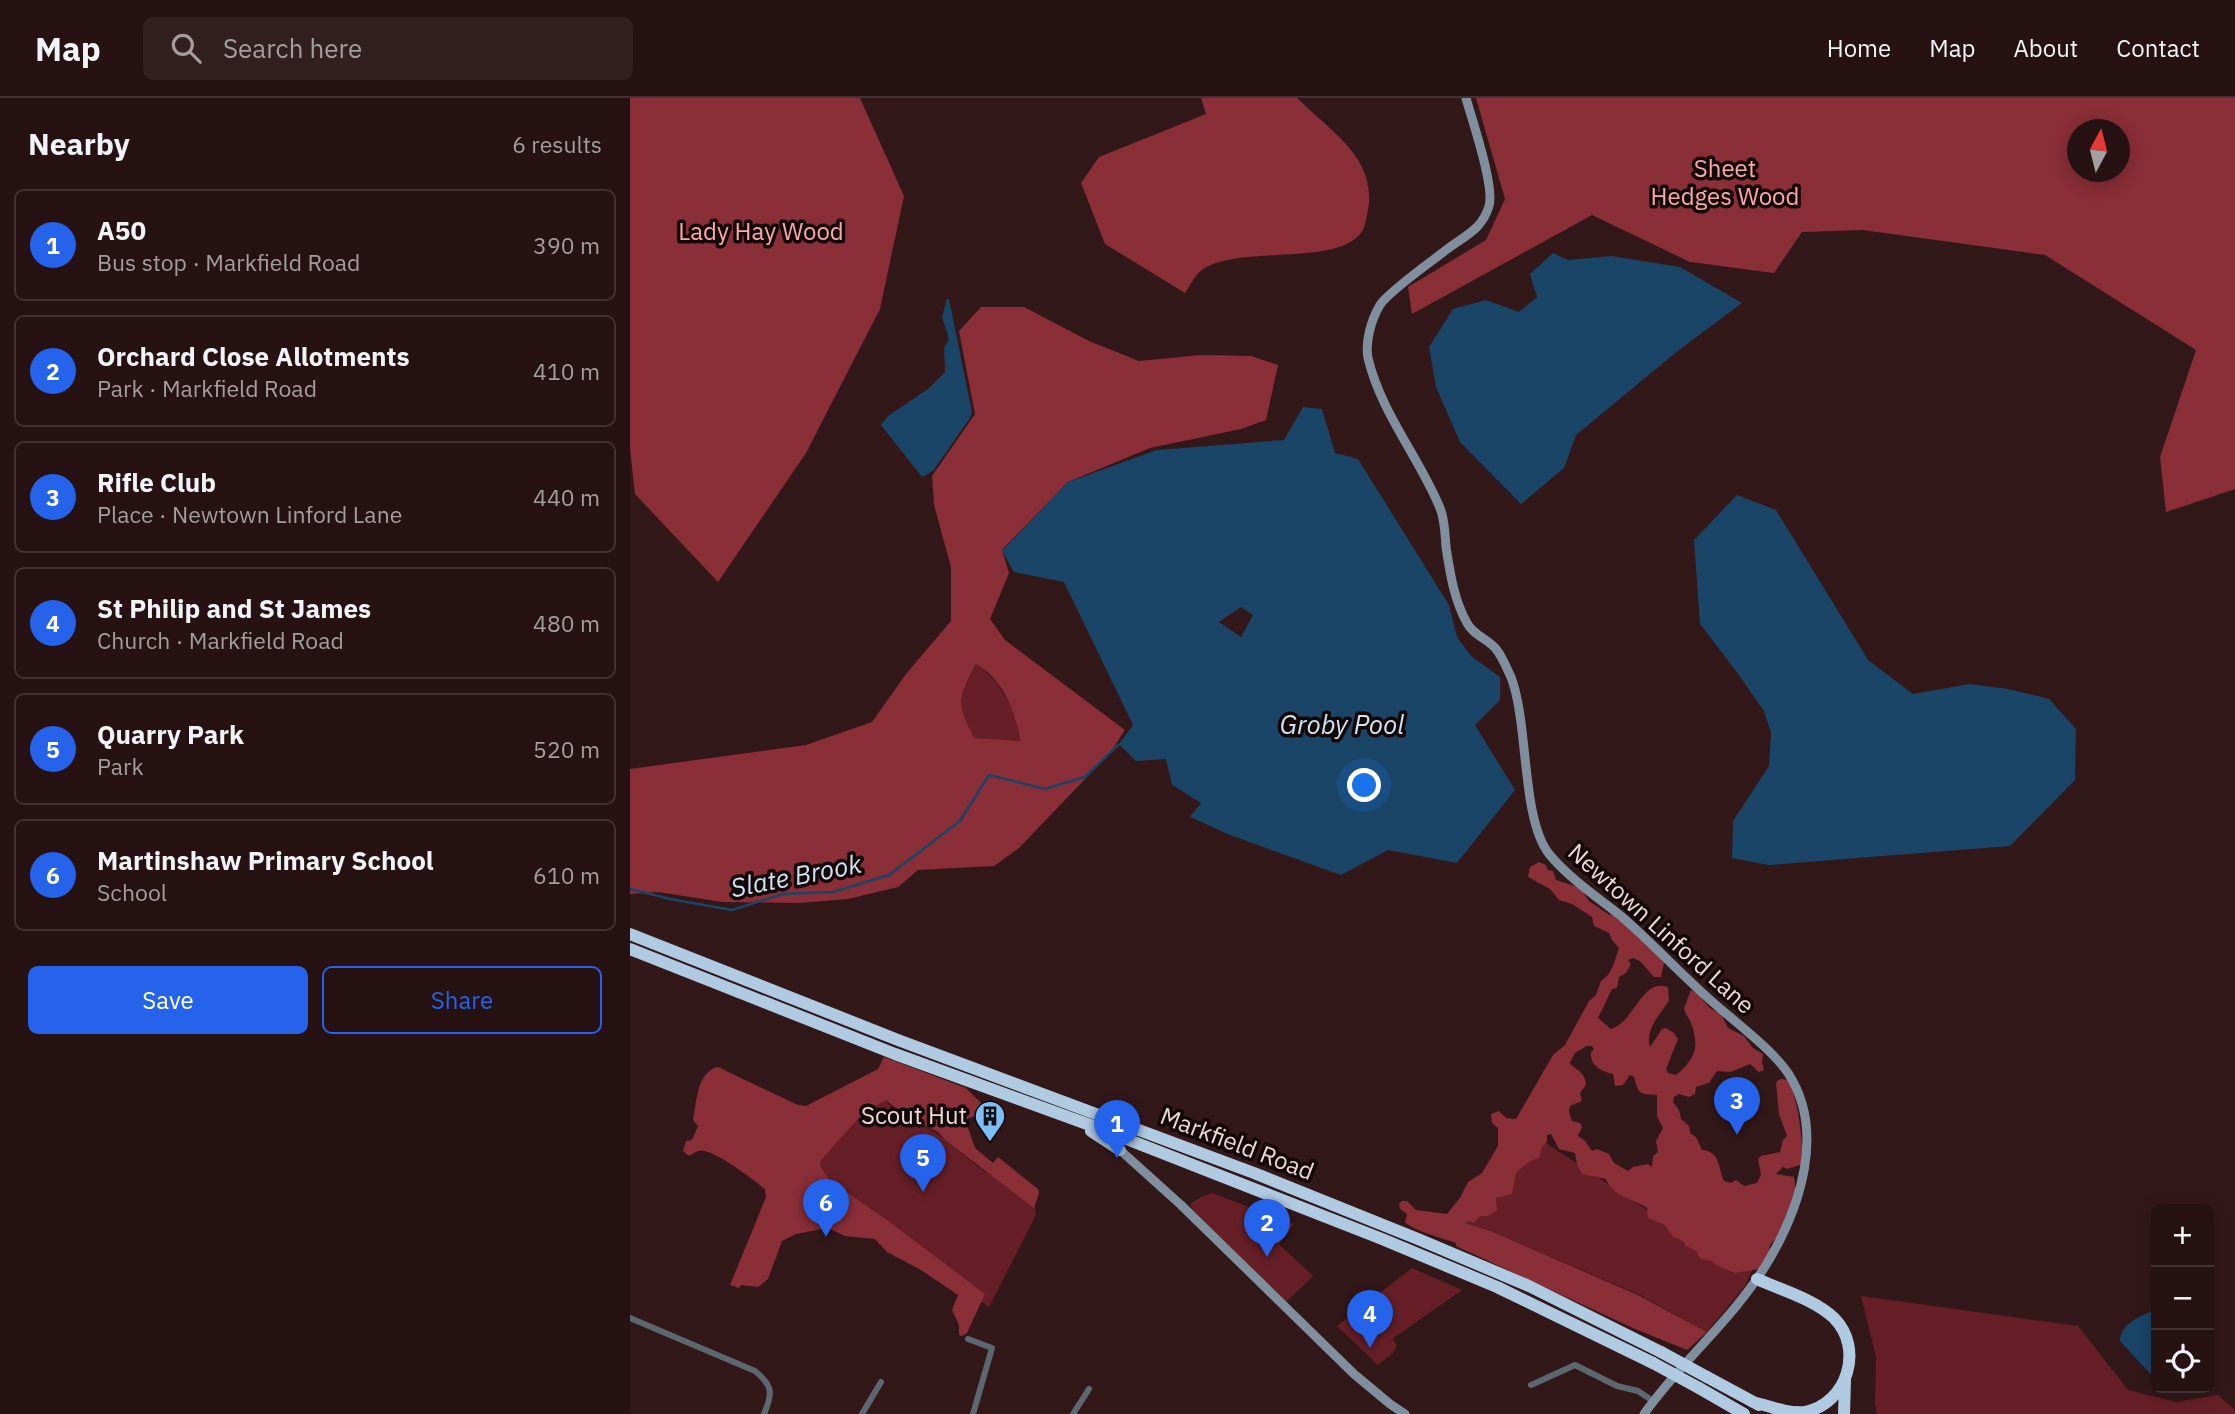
<!DOCTYPE html>
<meta charset="utf-8">
<style>
body{margin:0;font-family:"IBM Plex Sans",sans-serif;background:#322021;color:#f1f3f6}
.controls{position:absolute;right:21px;bottom:21px;display:grid;overflow:hidden;border-radius:10px;box-shadow:0 4px 18px #0003}
.controls button{width:63px;height:63px;display:grid;place-items:center;padding:0;border:0;border-bottom:2px solid #423233;background:#261213;color:#f1f3f6;font:35px sans-serif}
.compass{position:absolute;left:1437px;top:21px;width:63px;height:63px;border-radius:50%;background:#261213;box-shadow:0 4px 18px #0003;rotate:7deg}
.you{position:absolute;left:735px;top:688px;width:24px;height:24px;margin:-18px;border:5px solid #fff;border-radius:50%;background:#1a73e8;box-shadow:0 0 0 10px #1a73e833}
.badge{display:grid;place-items:center;width:46px;height:46px;border-radius:50%;background:#2563eb;color:#fff;font-size:23px;font-weight:700}
.pin{position:absolute;translate:-50% -58px;filter:drop-shadow(0 2px 4px #0008)}
.pin::after{content:'';position:absolute;top:37px;width:24px;height:21px;background:inherit;clip-path:polygon(0 0,100% 0,50% 100%)}
.list{margin:0;padding:0;list-style:none}
h2{display:flex;justify-content:space-between;align-items:center;height:91px;margin:0;padding:0 28px;font-size:30px}
h2 small{font-size:23px;font-weight:400;color:#a49ea0}
.list li{display:grid;grid-template-columns:46px 1fr auto;gap:21px;align-items:center;box-sizing:border-box;height:112px;margin:0 14px 14px;padding:0 14px;border:2px solid #423233;border-radius:10px}
.list b{display:block;font-size:26px;white-space:nowrap}
.list p{margin:0;font-size:23px;white-space:nowrap;color:#a49ea0}
.list em{font-size:23px;font-style:normal;color:#a49ea0}
.actions{display:flex;gap:14px;padding:21px 28px}
.actions a{flex:1;padding:16px 0;border:2px solid #2563eb;border-radius:10px;text-align:center;font-size:24px;color:#2563eb}
.actions .main{background:#2563eb;color:#fff}
.icon{flex:none;width:38px;height:38px;fill:none;stroke:currentColor;stroke-width:2;stroke-linecap:round;stroke-linejoin:round}
.map{position:relative;flex:none;width:1605px;height:1316px;overflow:hidden}
header{display:flex;align-items:center;gap:42px;box-sizing:border-box;height:98px;padding:0 35px;background:#261213;border-bottom:2px solid #423233}
header strong{font-size:33px}
nav{display:flex;gap:38px;margin-inline-start:auto;font-size:24px}
.search{width:490px;height:63px;background:#322021;display:flex;align-items:center;gap:18px;box-sizing:border-box;padding:0 24px;border-radius:10px;color:#a49ea0;font-size:26px}
main{display:flex}
aside{flex:1;background:#261213}
.map>svg:first-child{display:block}
.green{fill:#671f27}
.forest{fill:#8a2e37;fill-rule:evenodd}
.water{fill:#1a4567;fill-rule:evenodd}
.lines{fill:none;stroke-linecap:round;stroke-linejoin:round}
.stream{stroke:#1a4567;stroke-width:2.5}
.street{stroke:#5d6770;stroke-width:6}
.secondary{stroke:#7f8f9e;stroke-width:9}
.highway{stroke:#b0cae2;stroke-width:12}
.highway-bridge{stroke:#b0cae2;stroke-width:12}
.labels{text-anchor:middle;stroke-width:7;stroke-linejoin:round;paint-order:stroke}
.park-label{font-size:24px;fill:#f8a9ab;stroke:#130707}
.street-label{font-size:24px;fill:#ecd8d8;stroke:#130707}
.poi-label{font-size:24px;fill:#ecd8d8;stroke:#130707;text-anchor:end}
.water-label{font-size:26px;font-style:italic;fill:#d0e3f4;stroke:#130707}
</style>
<header>
<strong>Map</strong>
<div class="search"><svg class="icon" aria-label="search" viewBox="0 0 24 24"><circle cx="10" cy="10" r="6"/><path d="M15 15l6 6"/></svg>Search here</div>
<nav><a>Home</a><a>Map</a><a>About</a><a>Contact</a></nav>
</header>
<main>
<aside>
<h2>Nearby<small>6 results</small></h2>
<ul class="list">
<li><span class="badge">1</span><div><b>A50</b><p>Bus stop · Markfield Road</p></div><em>390 m</em></li>
<li><span class="badge">2</span><div><b>Orchard Close Allotments</b><p>Park · Markfield Road</p></div><em>410 m</em></li>
<li><span class="badge">3</span><div><b>Rifle Club</b><p>Place · Newtown Linford Lane</p></div><em>440 m</em></li>
<li><span class="badge">4</span><div><b>St Philip and St James</b><p>Church · Markfield Road</p></div><em>480 m</em></li>
<li><span class="badge">5</span><div><b>Quarry Park</b><p>Park</p></div><em>520 m</em></li>
<li><span class="badge">6</span><div><b>Martinshaw Primary School</b><p>School</p></div><em>610 m</em></li>
</ul>
<div class="actions"><a class="main">Save</a><a>Share</a></div>
</aside>
<div class="map">
<svg width="1605" height="1316" viewBox="0 0 1605 1316">
<rect width="100%" height="100%" fill="#331819"/>
<path class="green" d="M347 565 367 585 386 616 390 643 344 641C326 603 328 602 347 565Z
M90 969 173 1013 256 1002 262 1011 305 1034 355 1074 384 1085 404 1102 406 1117 359 1209 176 1082 67 1036 70 1004 83 970Z
M902 1036 1055 1137 1124 1168 1115 1188 1077 1234 1008 1196 863 1134 833 1125Z
M582 1095 664 1126 649 1146 683 1178 656 1204 563 1112 560 1106 571 1099Z
M782 1170 832 1192 762 1241 767 1247 764 1254 748 1267 707 1228Z
M1231 1198 1448 1228 1498 1292 1546 1304 1588 1297 1605 1312V1316H1247L1245 1306 1246 1259Z"/>
<path class="forest" d="M0 0H230L274 98 250 211 176 355 88 484 5 396 0 350Z
M571 0H667C701 34 750 61 737 117 736 121 735 128 733 132 711 169 614 147 575 170 566 174 561 187 555 195L475 146 451 85 469 59 576 16Z
M846 0H1605V391L1536 414 1530 359 1566 252 1415 157 1233 132 1172 134 1144 175 1060 164 962 117 782 216 778 189 856 142 875 101ZM1448 32H1490V74H1448Z
M351 209H394L459 243 509 263 571 257 621 258 648 267 636 322 611 331 520 350 438 384 372 452 379 475 360 521 375 542 495 632 479 656 389 750 364 768 288 772 268 789 218 801 169 805 92 804 28 794 0 796V671L176 647 242 624 276 576 321 523V469L304 407 302 378 345 316 329 233ZM346 566C372 580 387 615 390 643L344 640C326 603 328 602 346 566Z
M909 764 916 767 918 772 923 773 926 782 945 788 952 792 959 803 978 816 985 818 1029 857 1034 865 1031 879H1024L1010 863 1003 860 998 862 1001 866 996 875 989 879 987 890 982 891 968 920 981 931C1005 924 1011 880 1038 889L1039 903C1029 918 1015 931 1020 949L1032 931 1036 930 1044 935 1048 941 1036 971 1038 975 1046 977C1065 961 1070 950 1061 925 1059 919 1055 917 1054 910L1061 892 1067 895 1080 910 1091 916 1098 930 1114 938 1123 950 1133 956 1132 964 1134 972 1129 974 1120 966 1101 974 1087 973 1079 985 1066 989 1065 996 1059 999 1049 996 1044 999 1043 1004 1049 1012 1051 1021 1059 1028 1060 1035 1066 1039 1072 1052C1091 1054 1088 1070 1094 1083L1101 1085 1106 1082 1114 1088 1127 1085 1131 1077 1128 1061 1131 1058 1150 1054 1153 1042 1157 1038 1149 1016 1146 985C1150 979 1154 981 1160 983 1169 1010 1172 1037 1173 1066L1157 1071 1153 1069 1146 1076 1164 1079C1168 1099 1160 1117 1157 1137H1149L1140 1147 1138 1162 1129 1171 1105 1175 1086 1167 1082 1163 1071 1161 1066 1153 1056 1148 1053 1143 1043 1139 1035 1127 1018 1120 1017 1110C1002 1100 983 1099 976 1081L952 1076 947 1066 945 1055 929 1051 921 1036 917 1037V1044L912 1049 909 1060C903 1060 890 1071 886 1075L882 1096 866 1100 867 1113 857 1118H850L844 1125 840 1123 835 1125 863 1134 1008 1197 1077 1234 1057 1252 1003 1230 826 1148V1145C812 1140 784 1133 775 1124L777 1116 770 1111 769 1106 772 1103H777L786 1112 817 1116 830 1100 838 1084 852 1075 868 1048V1030L862 1025 861 1016 869 1013 876 1020 886 1021 923 957 935 947 959 903 966 897 971 883 978 877 983 868 989 850 982 842 979 835 964 828 962 819 942 806 929 802 920 791 898 779 900 769ZM957 948H962L964 952 961 954C959 967 972 974 983 976L985 988 993 987 1000 977 1004 979C1009 997 1009 996 1027 997V1018L1033 1030 1026 1043 1028 1054 1023 1058 1022 1069 1018 1066 1003 1069 998 1073 984 1065 979 1056 967 1051 962 1053 955 1043 948 1038 952 1029 950 1025 942 1023 939 1014 940 1008 952 1003 950 995 956 987C955 975 949 973 941 967L940 964 945 955Z
M254 959 336 990 366 1020 367 1025 366 1027 346 1018 338 1020 337 1027 345 1050 363 1065 368 1059 408 1091 409 1095 404 1110 315 1042 308 1034 271 1015 256 1002 234 1014 191 1062 190 1068 200 1083 257 1122 355 1196 337 1235 332 1238 329 1237V1227L322 1212 328 1197 291 1172 257 1154 245 1141 215 1138 198 1130 166 1136 152 1143 138 1181 128 1189 111 1187 109 1190 100 1187 136 1099 135 1091C121 1080 91 1057 75 1053 69 1051 64 1055 59 1058L53 1053 56 1043 62 1042 68 1028 63 1022C67 1004 66 976 87 969L168 1007 176 1008 248 971Z"/>
<path class="water" d="M923 155 938 162 981 158 1050 169 1112 205 1049 252 946 337 934 370 891 406 830 344 806 289 799 249 823 211 856 202 889 214 907 199 900 176Z
M317 201H319L342 314 340 320 303 373 292 379 251 327 258 318 298 291 315 274 314 250 319 241 312 219Z
M673 309 692 311 705 355 728 361 819 507 827 539 841 558 870 579V602L845 627 885 692 827 765 758 752 711 777 600 737 560 719 571 705 542 687 536 661 506 663 489 646 503 627 434 484 384 474 372 453 438 384 527 352 654 342ZM611 509 623 517 611 539 589 524Z
M1107 397 1146 412 1238 562 1283 596 1339 586 1378 591 1419 601 1446 631 1445 682 1380 748 1139 767 1102 760 1103 723 1139 668 1141 635 1134 613 1106 573 1070 526 1064 442Z
M1526 1211V1282L1490 1243C1490 1225 1512 1218 1526 1211Z"/>
<g class="lines">
<path class="stream" d="M0 791 40 801 102 812 153 796 203 794 259 777 330 723 359 677 415 691 455 679 489 646"/>
<path class="street" d="M0 1220 125 1273C143 1288 143 1295 134 1316
M338 1241 362 1250 343 1316
M901 1287 945 1267 987 1288 1008 1293 1023 1303
M232 1316 251 1284
M443 1316 459 1291"/>
<path class="secondary" d="M836 0C842 22 865 89 859 108 852 132 834 138 816 152 802 163 758 194 750 207 741 222 735 244 738 260 751 315 789 359 810 410 815 422 815 436 816 449 820 475 824 502 837 525 843 537 858 541 866 551 872 558 877 571 881 579 899 626 891 720 919 756 939 780 967 799 991 818 1021 844 1048 873 1077 899 1101 921 1141 950 1158 975 1196 1033 1170 1109 1139 1162 1104 1221 1052 1262 1014 1316
M490 1052 551 1107 724 1276 760 1306 775 1316"/>
<path class="highway" d="M0 836 268 942 624 1075 788 1141 899 1188 1031 1254
M0 851 265 956 471 1031 752 1141 867 1189 1023 1265
M461 1033 490 1052
M1077 1279 1129 1307
M1069 1290 1114 1316
M1123 1304C1138 1308 1159 1316 1175 1314 1218 1305 1234 1250 1204 1220 1184 1201 1151 1192 1127 1181
M1214 1316 1215 1282"/>
<path class="highway-bridge" d="M1031 1254 1077 1279
M1023 1265 1069 1290"/>
</g>
<defs>
<g id="building-pin" transform="scale(1.575)"><path d="M0 17L-7.5 6A9.5 9.5 0 1 1 7.5 6Z" fill="#7bbef8" stroke="#130707"/><path d="M-4-6H4V6H1V3H-1V6H-4ZM-2.5-4.3h1.7v1.8h-1.7ZM.8-4.3h1.7v1.8H.8ZM-2.5-1h1.7V.8h-1.7ZM.8-1h1.7V.8H.8Z" fill="#111"/></g>
</defs>
<g fill-rule="evenodd">
<use href="#building-pin" x="360" y="1018"/>
</g>
<g class="labels">
<g class="park-label">
<text x="1095" y="79">Sheet<tspan x="1095" dy="28">Hedges Wood</tspan></text>
<text x="131" y="142">Lady Hay Wood</text>
</g>
<g class="street-label">
<text transform="translate(1031 831) rotate(42)" y="8">Newtown Linford Lane</text>
<text transform="translate(607 1046) rotate(21)" y="8">Markfield Road</text>
</g>
<g class="poi-label">
<text x="337" y="1026">Scout Hut</text>
</g>
<g class="water-label">
<text x="712" y="636">Groby Pool</text>
<text transform="translate(166 778) rotate(-11)" y="9">Slate Brook</text>
</g>
</g>
</svg>
<div class="controls">
<button>+</button>
<button>−</button>
<button><svg class="icon" aria-label="locate" viewBox="0 0 24 24"><circle cx="12" cy="12" r="6"/><path d="M12 2v4M12 18v4M2 12h4M18 12h4"/></svg></button>
</div>
<svg class="compass" viewBox="-18 -18 36 36"><path d="M0-13l5 13h-10z" fill="#e53935"/><path d="M0 13l5-13h-10z" fill="#a49ea0"/></svg>
<div class="you"></div>
<div class="pin badge" style="left:487px;top:1060px">1</div>
<div class="pin badge" style="left:637px;top:1159px">2</div>
<div class="pin badge" style="left:1107px;top:1037px">3</div>
<div class="pin badge" style="left:740px;top:1250px">4</div>
<div class="pin badge" style="left:293px;top:1094px">5</div>
<div class="pin badge" style="left:196px;top:1139px">6</div>
</div>
</main>
